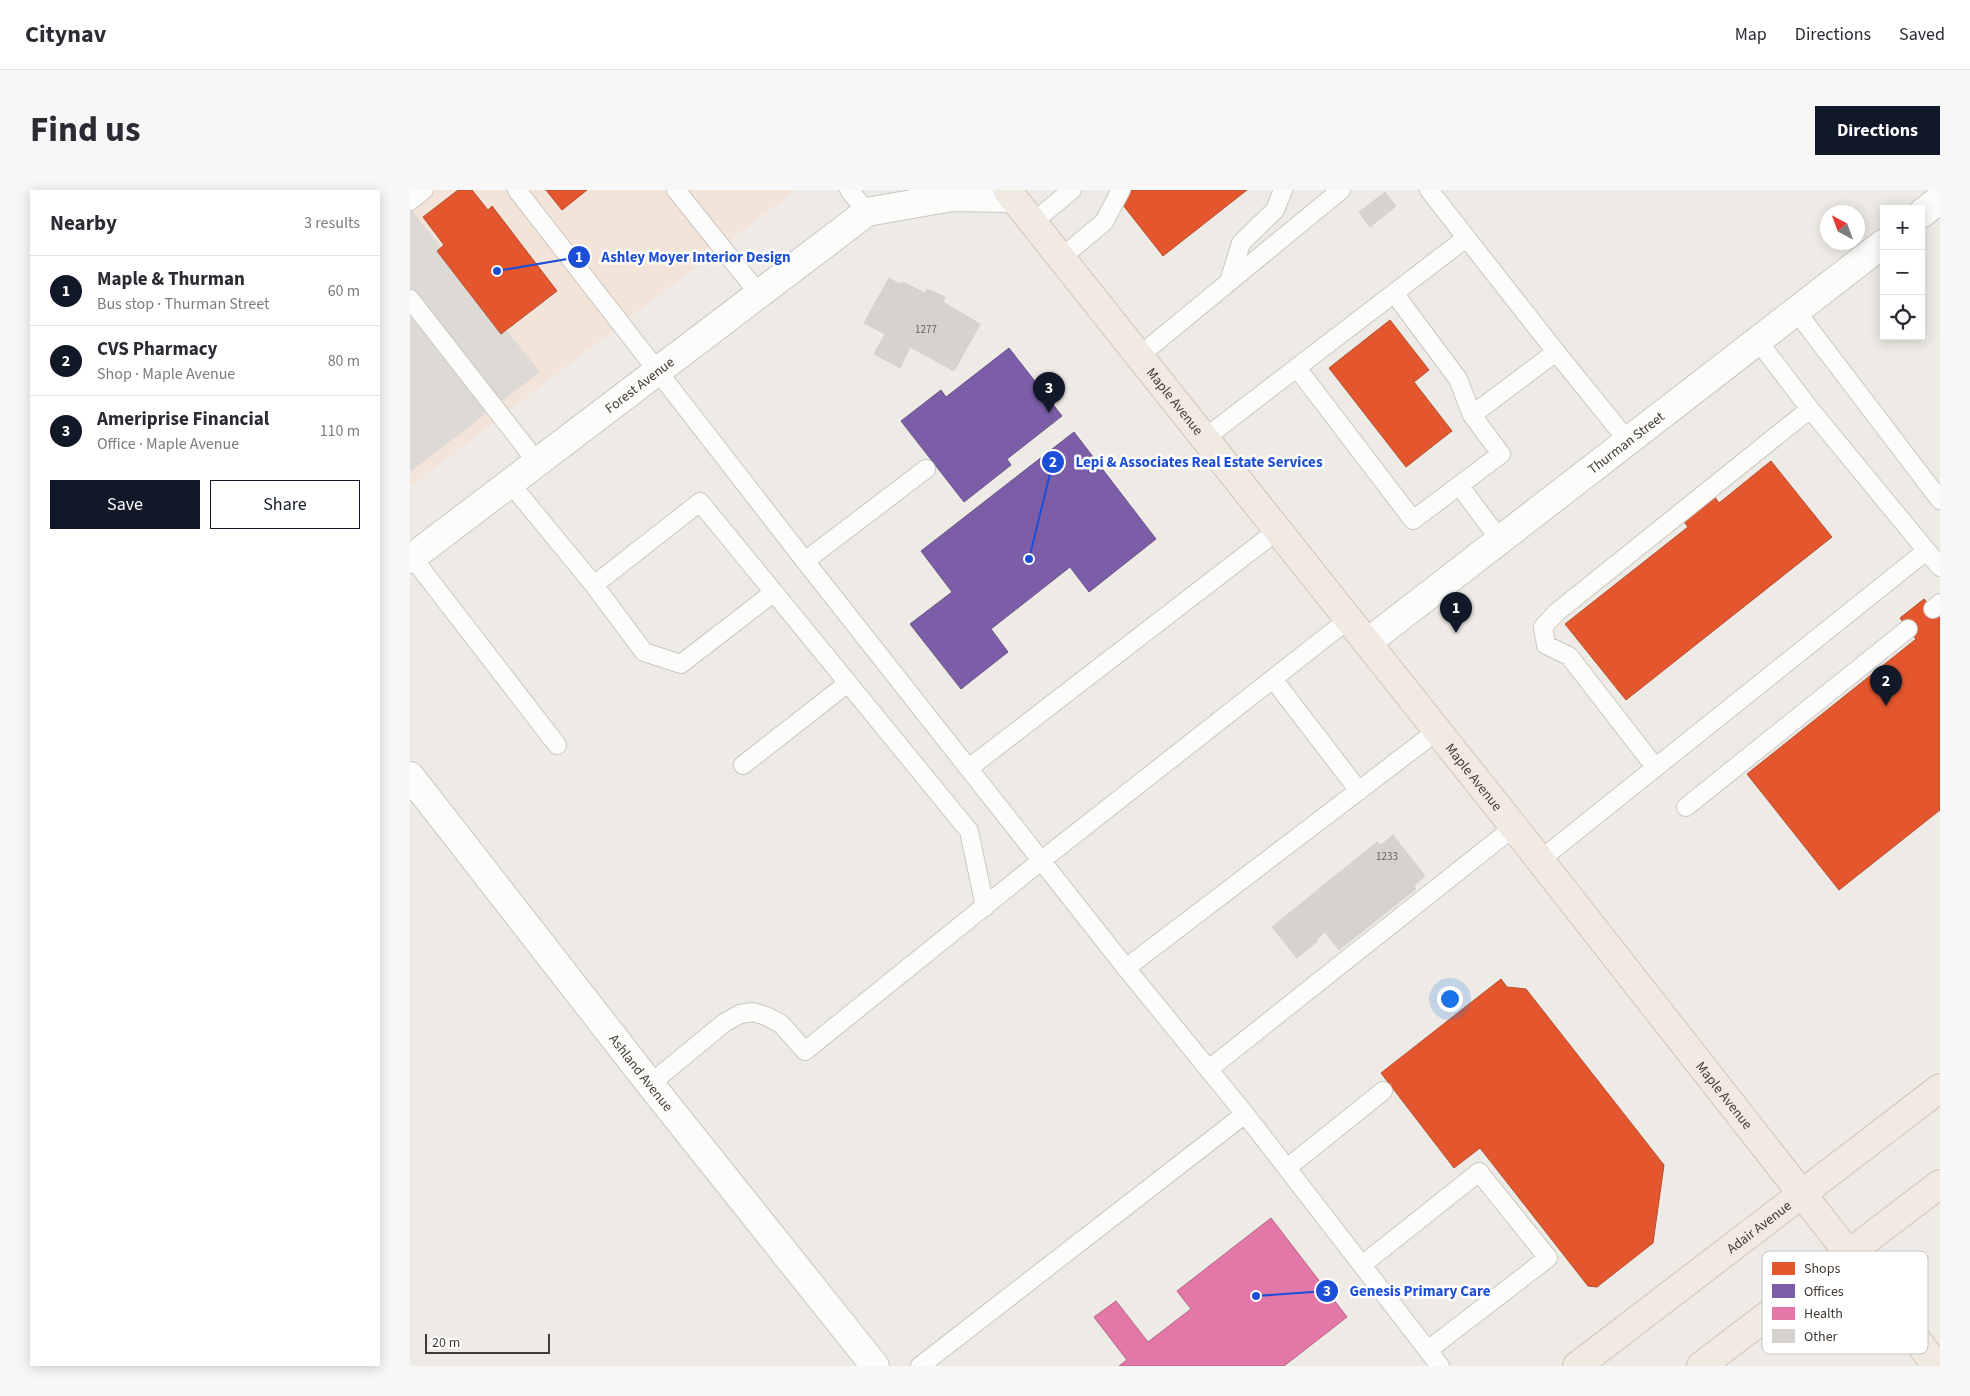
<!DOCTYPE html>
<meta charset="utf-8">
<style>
body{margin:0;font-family:"Source Sans 3",sans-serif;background:#f7f7f7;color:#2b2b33}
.controls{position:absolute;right:15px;top:15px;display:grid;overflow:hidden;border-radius:0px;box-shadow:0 2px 12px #0003}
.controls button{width:45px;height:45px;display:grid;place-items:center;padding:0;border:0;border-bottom:1px solid #e1e1e2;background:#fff;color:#2b2b33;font:25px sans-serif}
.compass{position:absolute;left:1410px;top:15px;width:45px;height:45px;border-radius:50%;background:#fff;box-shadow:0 2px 12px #0003;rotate:319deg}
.scale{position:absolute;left:15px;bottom:12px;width:125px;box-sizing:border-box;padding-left:5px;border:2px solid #433b33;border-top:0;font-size:14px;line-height:18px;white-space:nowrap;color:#433b33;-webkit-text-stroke:4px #fff;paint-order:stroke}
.you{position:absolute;left:1039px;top:808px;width:18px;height:18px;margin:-12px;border:4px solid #fff;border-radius:50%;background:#1a73e8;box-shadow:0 0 0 8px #1a73e833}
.badge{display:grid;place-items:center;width:32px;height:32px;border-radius:50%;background:#111827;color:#fff;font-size:16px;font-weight:700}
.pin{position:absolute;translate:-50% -41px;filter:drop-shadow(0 1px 2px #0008)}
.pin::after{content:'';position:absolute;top:26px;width:18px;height:15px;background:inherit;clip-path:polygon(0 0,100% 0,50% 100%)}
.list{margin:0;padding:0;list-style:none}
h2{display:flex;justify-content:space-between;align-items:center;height:65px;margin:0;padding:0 20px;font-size:21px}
h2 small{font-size:16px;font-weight:400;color:#7c7c81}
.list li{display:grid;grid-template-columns:32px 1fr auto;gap:15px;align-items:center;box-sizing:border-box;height:70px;padding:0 20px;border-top:1px solid #e1e1e2}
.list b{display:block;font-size:19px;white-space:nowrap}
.list p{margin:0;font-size:16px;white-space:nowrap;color:#7c7c81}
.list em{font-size:16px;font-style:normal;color:#7c7c81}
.actions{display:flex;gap:10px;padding:15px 20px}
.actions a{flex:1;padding:11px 0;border:1px solid #111827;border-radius:0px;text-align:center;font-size:18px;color:#111827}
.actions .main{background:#111827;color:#fff}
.icon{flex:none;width:28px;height:28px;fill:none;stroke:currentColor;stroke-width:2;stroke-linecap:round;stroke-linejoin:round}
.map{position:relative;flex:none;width:1530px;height:1176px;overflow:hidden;border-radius:0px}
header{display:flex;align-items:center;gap:30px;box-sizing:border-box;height:70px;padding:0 25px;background:#fff;border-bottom:1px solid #e1e1e2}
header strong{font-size:24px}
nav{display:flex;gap:28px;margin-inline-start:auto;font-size:18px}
.intro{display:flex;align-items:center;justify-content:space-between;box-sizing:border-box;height:120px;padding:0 30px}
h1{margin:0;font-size:35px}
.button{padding:12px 22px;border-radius:0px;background:#111827;color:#fff;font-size:18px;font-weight:700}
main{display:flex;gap:30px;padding:0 30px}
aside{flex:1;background:#fff;border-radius:0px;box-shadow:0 2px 12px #0003}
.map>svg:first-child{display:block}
.commercial{fill:#f2e4d8}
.parking{fill:#dddad6}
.shops{fill:#e4572e;stroke:#b44f30}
.offices{fill:#7b5ea7;stroke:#6a5484}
.health{fill:#e377a8;stroke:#b36585}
.building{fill:#d6d2cd;stroke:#d6d1cc}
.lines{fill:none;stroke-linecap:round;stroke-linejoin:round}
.lane-casing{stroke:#cac7c2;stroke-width:20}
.street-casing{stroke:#cac7c2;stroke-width:30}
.primary-casing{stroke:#d1c4b3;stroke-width:30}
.lane{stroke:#fcfcfb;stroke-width:18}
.street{stroke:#fcfcfb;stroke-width:28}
.primary{stroke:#f0eae2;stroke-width:28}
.labels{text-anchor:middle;stroke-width:5;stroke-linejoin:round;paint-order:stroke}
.number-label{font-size:11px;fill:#69625b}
.street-label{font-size:14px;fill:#433b33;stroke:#fff}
.key{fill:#fff;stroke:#c7c4c2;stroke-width:1}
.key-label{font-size:14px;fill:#433b33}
.leader{fill:none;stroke:#1d4ed8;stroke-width:2}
.callout-dot{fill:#1d4ed8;stroke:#fff;stroke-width:2}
.mark-label{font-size:15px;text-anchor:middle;font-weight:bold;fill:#fff}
.callout-label{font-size:15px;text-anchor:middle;font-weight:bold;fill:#1d4ed8;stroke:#fff;stroke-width:5;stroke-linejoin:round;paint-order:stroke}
</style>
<header>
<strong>Citynav</strong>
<nav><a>Map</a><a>Directions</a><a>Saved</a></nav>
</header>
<div class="intro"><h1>Find us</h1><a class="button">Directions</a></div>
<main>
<aside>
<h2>Nearby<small>3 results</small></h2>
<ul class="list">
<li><span class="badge">1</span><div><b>Maple &amp; Thurman</b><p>Bus stop · Thurman Street</p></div><em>60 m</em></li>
<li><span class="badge">2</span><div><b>CVS Pharmacy</b><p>Shop · Maple Avenue</p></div><em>80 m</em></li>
<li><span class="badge">3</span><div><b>Ameriprise Financial</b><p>Office · Maple Avenue</p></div><em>110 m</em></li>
</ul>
<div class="actions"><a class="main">Save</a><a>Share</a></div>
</aside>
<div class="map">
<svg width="1530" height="1176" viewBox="0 0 1530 1176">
<rect width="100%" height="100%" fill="#eeebe6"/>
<path class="commercial" d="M0 0H386L0 297Z"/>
<path class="parking" d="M0 18 130 182 0 282Z"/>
<path class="shops" d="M48 0H62L78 20 82 16 147 101 91 144 27 61 34 55 13 27Z
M136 0H177L152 20Z
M722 0H837L753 66 709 10Z
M980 130 1019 180 1004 192 1042 241 996 277 919 178Z
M1361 271 1422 347 1216 510 1155 434 1278 337 1269 325 1300 300 1309 313Z
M1514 409 1530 428V620L1429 700 1337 584 1506 449 1490 428Z
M1091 789 1097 797 1116 799 1254 975 1243 1053 1187 1097 1178 1096 1070 958 1044 978 971 883Z"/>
<path class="offices" d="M599 158 652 226 597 269 601 275 554 312 491 231 531 200 536 207Z
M664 242 746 349 679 402 660 377 581 439 598 462 551 499 500 434 542 402 511 361Z"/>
<path class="health" d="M861 1028 937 1127 874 1176H709L717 1170 684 1127 706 1111 738 1152 781 1119 767 1101Z"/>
<path class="building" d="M975 2 986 16 960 37 949 22Z
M479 88 489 94 493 92 515 103 517 99 535 107 533 112 570 134 544 181 500 157 490 178 464 164 475 144 454 133Z
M983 645 1015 686 1004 696 1006 699 929 760 915 742 907 749V752L887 768 862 737 967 652 971 655Z"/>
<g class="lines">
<g class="lane-casing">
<path id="lane" d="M107 0 395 371 716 778 835 924 1030 1176
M266 0 349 104
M439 0 457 22
M1019 0 1146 162 1218 251
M0 11 14 0
M623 32 662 0
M651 68 694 32 711 0
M819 92 831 53 865 20 873 0
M0 109 127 272
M1386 121 1530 310
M1348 151 1400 219 1530 377
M729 166 931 0
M887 178 1003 330 1091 264 1062 225 1048 189 984 103
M1062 225 1146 162
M795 248 1056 48
M100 293 184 395 290 312 559 641 575 717
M1049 295 1090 350
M2 367 147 555
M395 371 516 279
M184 395 234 462 271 474 363 403
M1523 419 1530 413
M863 489 949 601
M333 575 438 493
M1245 577 1159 466 1136 455 1133 437 1147 422 1400 219
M559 578 868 340
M1276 617 1498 439
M1130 670 1516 361
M716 778 1027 541
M799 879 1104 637
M240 894 314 833 330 824 343 822 356 826 371 834 395 861 632 670 939 429
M877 978 973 901
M952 1075 1069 982 1138 1068 1018 1160
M510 1176 835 924"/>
</g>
<g class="street-casing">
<g id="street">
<path d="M1511 24 1530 9"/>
<path id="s1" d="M0 369 457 22 542 7 603 8"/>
<path id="s2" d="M958 452 1474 53"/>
<path id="s3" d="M0 586 240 894 465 1176"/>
</g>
</g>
<g class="primary-casing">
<g id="primary">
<path id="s4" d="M597 0 1104 637 1527 1176"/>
<path id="s5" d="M1167 1176 1530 898"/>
<path d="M1291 1176 1530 994"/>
</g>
</g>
<use href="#lane" class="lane"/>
<use href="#street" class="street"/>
<use href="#primary" class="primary"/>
</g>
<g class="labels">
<g class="number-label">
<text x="516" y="143">1277</text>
<text x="977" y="670">1233</text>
</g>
<g class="street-label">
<text dy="5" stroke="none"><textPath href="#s1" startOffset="288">Forest Avenue</textPath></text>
<text dy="5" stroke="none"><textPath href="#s4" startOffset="270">Maple Avenue</textPath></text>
<text dy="5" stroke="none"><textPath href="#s2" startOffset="326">Thurman Street</textPath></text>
<text dy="5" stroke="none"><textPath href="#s4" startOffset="750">Maple Avenue</textPath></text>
<text dy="5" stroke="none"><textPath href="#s3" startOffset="376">Ashland Avenue</textPath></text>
<text dy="5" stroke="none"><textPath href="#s4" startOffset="1155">Maple Avenue</textPath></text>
<text dy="5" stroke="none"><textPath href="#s5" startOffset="229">Adair Avenue</textPath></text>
</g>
</g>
<rect x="1352" y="1061" width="166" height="103" rx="8" class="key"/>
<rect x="1362" y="1072" width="23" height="13" fill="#e4572e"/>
<rect x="1362" y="1094" width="23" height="14" fill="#7b5ea7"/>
<rect x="1362" y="1117" width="23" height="13" fill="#e377a8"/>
<rect x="1362" y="1139" width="23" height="14" fill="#d6d2cd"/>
<g class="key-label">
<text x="1394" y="1083">Shops</text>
<text x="1394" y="1106">Offices</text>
<text x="1394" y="1128">Health</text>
<text x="1394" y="1151">Other</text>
</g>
<path class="leader" d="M87 81L169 67M619 369L643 272M846 1106L917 1101"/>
<g class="callout-dot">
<circle cx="87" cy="81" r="5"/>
<circle cx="619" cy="369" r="5"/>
<circle cx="846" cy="1106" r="5"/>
<circle cx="169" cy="67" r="12"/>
<circle cx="643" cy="272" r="12"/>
<circle cx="917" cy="1101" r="12"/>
</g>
<g class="mark-label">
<text x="169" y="72">1</text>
<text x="643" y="277">2</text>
<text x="917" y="1106">3</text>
</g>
<g class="callout-label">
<text x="286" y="72">Ashley Moyer Interior Design</text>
<text x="789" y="277">Lepi &amp; Associates Real Estate Services</text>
<text x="1010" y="1106">Genesis Primary Care</text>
</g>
</svg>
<div class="controls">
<button>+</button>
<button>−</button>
<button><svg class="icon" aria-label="locate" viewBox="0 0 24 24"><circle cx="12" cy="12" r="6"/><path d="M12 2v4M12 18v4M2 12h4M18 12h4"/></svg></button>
</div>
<svg class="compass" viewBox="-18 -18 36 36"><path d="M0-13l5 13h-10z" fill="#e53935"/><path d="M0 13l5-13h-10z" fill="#7c7c81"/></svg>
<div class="scale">20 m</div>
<div class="you"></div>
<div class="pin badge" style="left:1046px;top:443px">1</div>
<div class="pin badge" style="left:1476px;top:516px">2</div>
<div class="pin badge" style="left:639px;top:223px">3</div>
</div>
</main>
